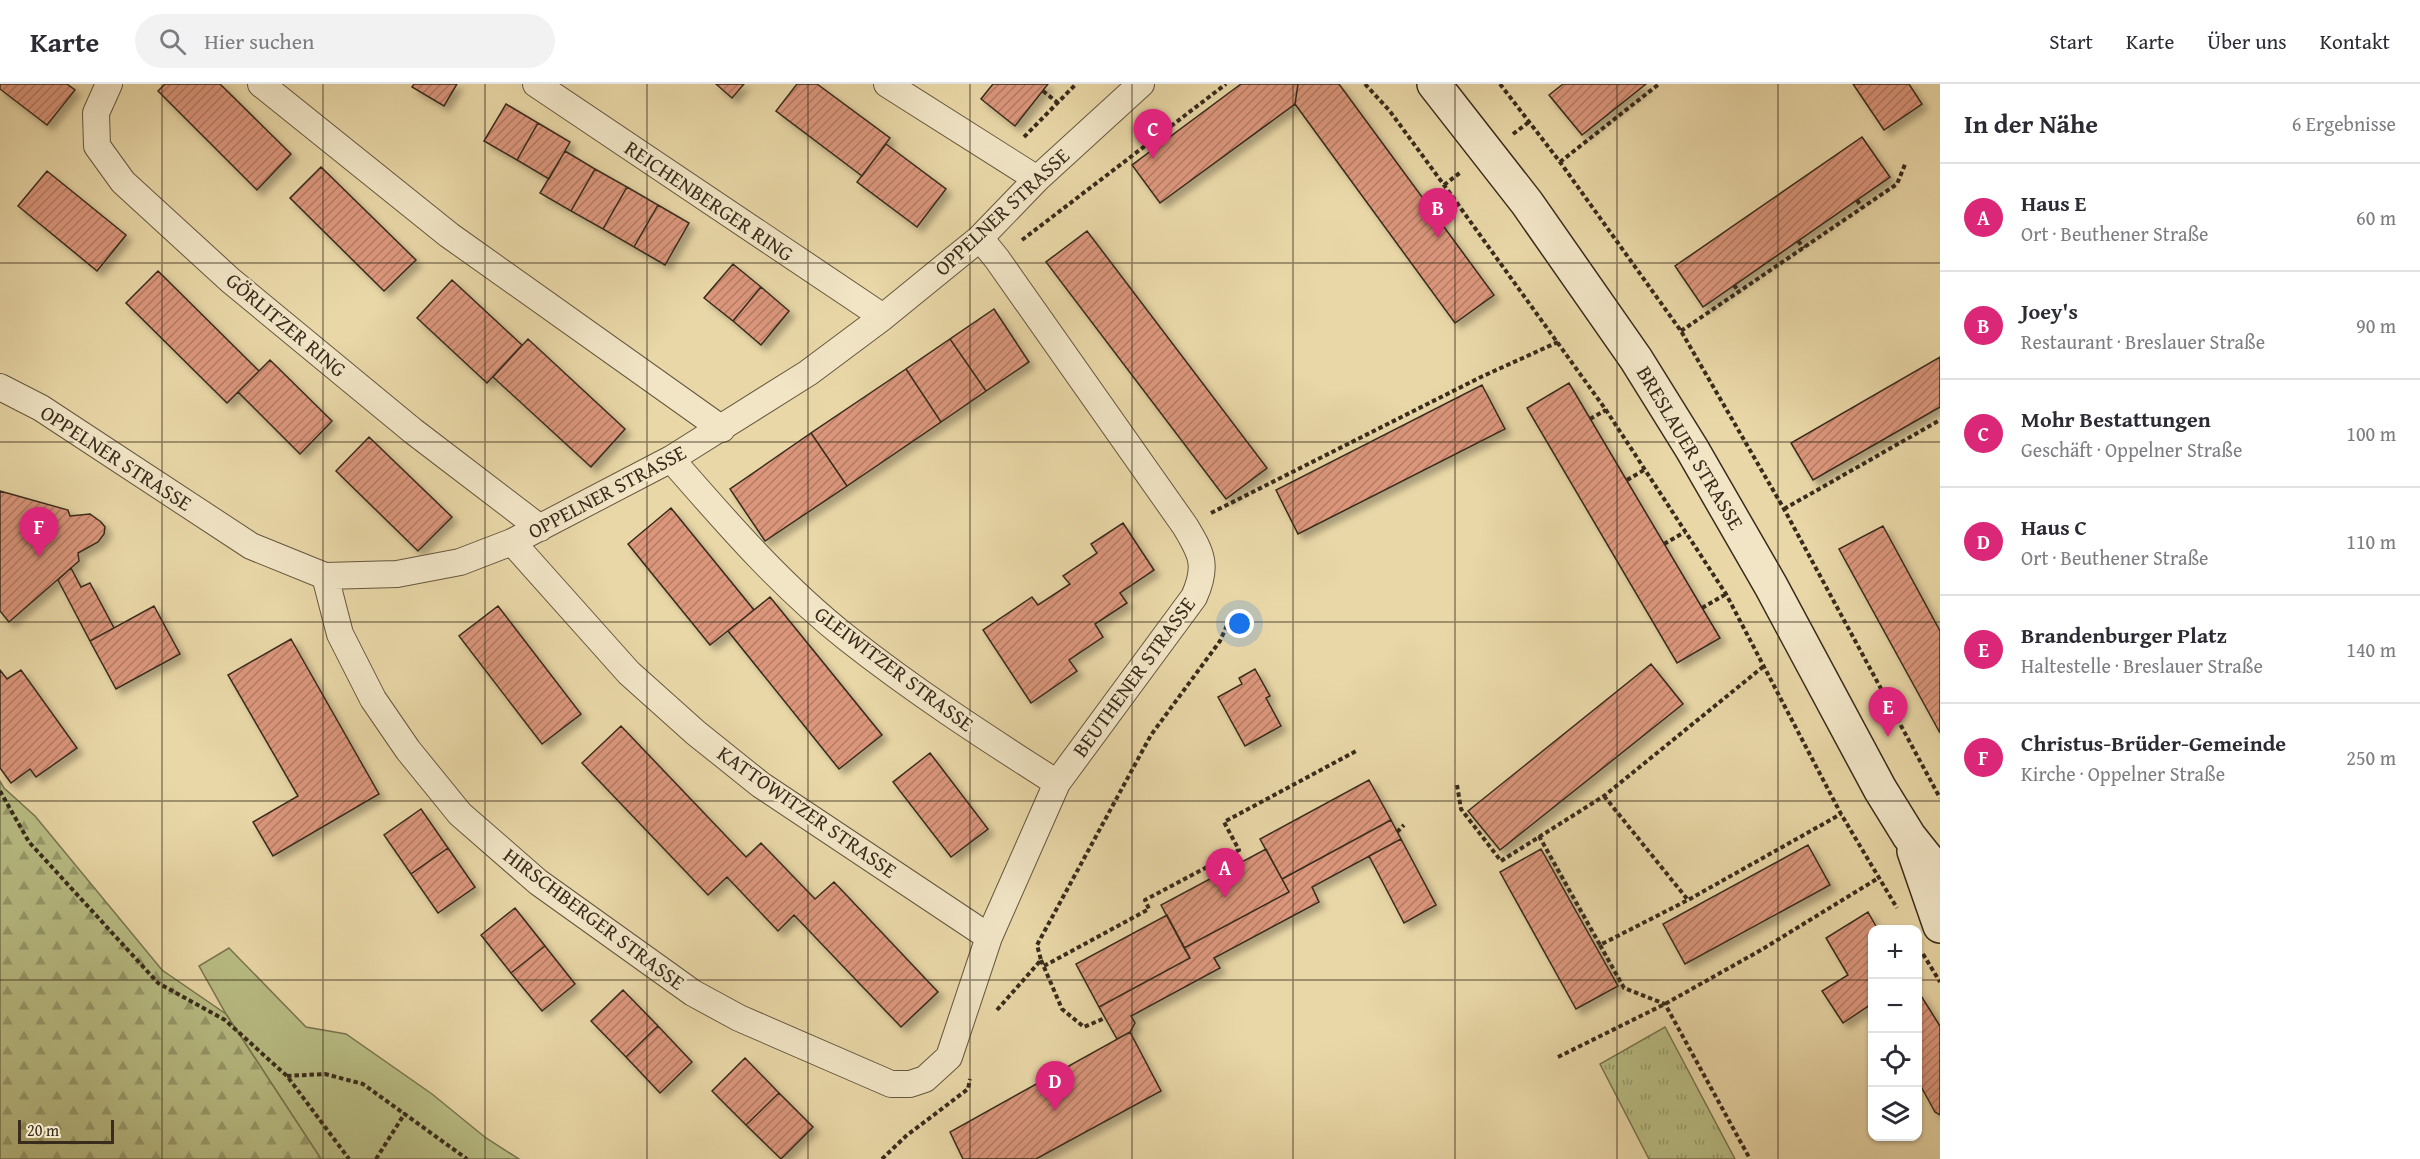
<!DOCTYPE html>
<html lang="de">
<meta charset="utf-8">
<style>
body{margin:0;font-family:"Gentium Book Plus",serif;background:#f2f2f3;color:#2b2b33}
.controls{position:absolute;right:18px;bottom:18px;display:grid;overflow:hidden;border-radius:12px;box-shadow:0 2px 4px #0004}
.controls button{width:54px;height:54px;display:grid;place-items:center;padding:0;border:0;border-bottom:2px solid #e1e1e2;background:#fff;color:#2b2b33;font:30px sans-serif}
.scale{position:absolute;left:18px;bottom:15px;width:96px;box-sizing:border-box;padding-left:6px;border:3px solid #392c1c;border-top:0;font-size:16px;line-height:21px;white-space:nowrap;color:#392c1c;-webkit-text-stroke:4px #f1e5c6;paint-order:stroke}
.you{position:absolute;left:1240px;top:540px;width:21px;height:21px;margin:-15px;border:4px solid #fff;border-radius:50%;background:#1a73e8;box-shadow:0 0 0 9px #1a73e833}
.badge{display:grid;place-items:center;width:39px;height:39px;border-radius:50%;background:#db2777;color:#fff;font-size:20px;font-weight:700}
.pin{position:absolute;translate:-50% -50px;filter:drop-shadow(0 2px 3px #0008)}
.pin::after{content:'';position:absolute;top:32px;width:21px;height:18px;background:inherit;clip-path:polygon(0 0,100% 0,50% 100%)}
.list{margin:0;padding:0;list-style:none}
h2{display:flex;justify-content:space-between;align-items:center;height:78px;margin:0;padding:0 24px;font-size:26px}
h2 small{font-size:20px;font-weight:400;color:#7c7c81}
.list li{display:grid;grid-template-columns:39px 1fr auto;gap:18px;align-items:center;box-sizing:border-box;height:108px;padding:0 24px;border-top:2px solid #e1e1e2}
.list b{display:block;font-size:22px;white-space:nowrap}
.list p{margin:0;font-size:20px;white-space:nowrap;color:#7c7c81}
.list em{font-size:20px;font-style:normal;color:#7c7c81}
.icon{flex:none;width:33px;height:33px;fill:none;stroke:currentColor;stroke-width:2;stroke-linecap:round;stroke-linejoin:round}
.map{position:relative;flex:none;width:1940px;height:1075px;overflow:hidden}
header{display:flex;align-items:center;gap:36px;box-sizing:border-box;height:84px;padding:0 30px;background:#fff;border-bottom:2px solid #e1e1e2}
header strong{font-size:28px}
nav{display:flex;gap:33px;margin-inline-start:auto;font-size:21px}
.search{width:420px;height:54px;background:#f2f2f3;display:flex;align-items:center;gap:15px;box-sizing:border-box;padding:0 21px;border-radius:33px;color:#7c7c81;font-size:22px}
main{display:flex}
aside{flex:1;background:#fff}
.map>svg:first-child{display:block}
.grass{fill:#b9be85;stroke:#797550;stroke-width:1.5}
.forest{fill:url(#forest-firs);stroke:#797550;stroke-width:1.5}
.park{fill:url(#park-tufts);stroke:#797550;stroke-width:1.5}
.building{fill:url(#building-hatch);stroke:#392c1c;stroke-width:1.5;filter:url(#shadow)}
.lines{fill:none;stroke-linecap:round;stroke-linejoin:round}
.street-casing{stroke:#65573f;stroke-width:28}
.secondary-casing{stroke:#392c1c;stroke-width:36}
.path{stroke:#392c1c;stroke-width:4;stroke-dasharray:4.5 3;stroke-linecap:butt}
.street{stroke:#f1e5c6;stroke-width:26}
.secondary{stroke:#f1e5c6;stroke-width:33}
.grid{fill:none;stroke:#392c1c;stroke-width:1.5;stroke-opacity:0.55}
.labels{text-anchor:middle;stroke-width:5;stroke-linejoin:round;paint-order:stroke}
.street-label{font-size:21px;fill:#392c1c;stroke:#f1e5c6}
</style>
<header>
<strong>Karte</strong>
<div class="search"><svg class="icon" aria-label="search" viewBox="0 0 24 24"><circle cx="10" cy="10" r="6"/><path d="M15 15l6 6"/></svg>Hier suchen</div>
<nav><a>Start</a><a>Karte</a><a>Über uns</a><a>Kontakt</a></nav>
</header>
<main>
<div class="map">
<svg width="1940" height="1075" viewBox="0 0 1940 1075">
<defs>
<pattern id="forest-firs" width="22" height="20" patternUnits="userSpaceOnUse" patternTransform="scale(1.5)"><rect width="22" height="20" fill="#b9be85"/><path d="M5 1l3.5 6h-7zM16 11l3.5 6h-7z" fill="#979b6c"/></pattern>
<pattern id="park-tufts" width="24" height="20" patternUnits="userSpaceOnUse" patternTransform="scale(1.5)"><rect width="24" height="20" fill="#b9be85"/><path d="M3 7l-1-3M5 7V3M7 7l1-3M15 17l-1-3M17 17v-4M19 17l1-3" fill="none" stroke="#979b6c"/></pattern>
<pattern id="building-hatch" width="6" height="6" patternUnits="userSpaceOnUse" patternTransform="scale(1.5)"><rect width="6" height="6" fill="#db967b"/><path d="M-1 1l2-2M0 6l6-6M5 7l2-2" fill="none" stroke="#b37b64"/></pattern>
<filter id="shadow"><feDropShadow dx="5.5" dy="5.5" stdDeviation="3" flood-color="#0004"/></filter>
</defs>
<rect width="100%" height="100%" fill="#e9d7a7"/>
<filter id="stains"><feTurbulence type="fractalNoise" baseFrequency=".00333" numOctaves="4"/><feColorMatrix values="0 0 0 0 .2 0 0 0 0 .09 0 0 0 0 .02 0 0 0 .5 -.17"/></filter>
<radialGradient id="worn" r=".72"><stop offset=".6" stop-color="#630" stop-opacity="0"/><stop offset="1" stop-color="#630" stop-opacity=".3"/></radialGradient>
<path class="grass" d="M229 864 306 943 346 950 432 1010 486 1054 519 1075H321L226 930 199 882Z"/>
<path class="forest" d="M0 697 4 704 35 732 162 886 226 930 321 1075H0Z"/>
<path class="park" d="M1665 943 1735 1075H1649L1600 980Z"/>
<path class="building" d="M0 0H67L75 6 47 41 0 5Z
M165 0H220L291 70 257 106 158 7Z
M414 0H457L444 22 412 3Z
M716 0H744L732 14Z
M797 0H817L890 54 862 92 776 27Z
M993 0H1048L1015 42 981 15Z
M1241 0H1298L1295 20 1160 119 1132 81Z
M1298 0H1339L1494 211 1455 239 1295 20Z
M1563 0H1646L1582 51 1549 11Z
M1853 0H1909L1922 20 1884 46Z
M506 20 538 39 517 76 484 57Z
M538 39 570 58 549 95 517 76Z
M1862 53 1890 93 1703 223 1675 182Z
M886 60 946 105 917 143 857 98Z
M565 67 595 85 571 127 540 109Z
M321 83 416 176 384 207 290 114Z
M595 85 627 103 603 145 571 127Z
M47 87 126 151 97 187 18 122Z
M627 103 658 121 634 163 603 145Z
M658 121 689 139 665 181 634 163Z
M1087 147 1267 384 1226 415 1046 178Z
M733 180 761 203 733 237 704 214Z
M158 187 259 287 227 319 126 219Z
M452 196 522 261 487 299 417 234Z
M761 203 789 227 761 261 733 237Z
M994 225 1029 278 986 307 950 255Z
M528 255 625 345 591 383 493 293Z
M950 255 986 307 941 338 906 285Z
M1940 273V323L1813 396 1791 359Z
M270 276 332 337 300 370 238 308Z
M906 285 941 338 847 402 811 349Z
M1569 299 1720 554 1677 579 1527 324Z
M1482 301 1505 345 1298 450 1276 406Z
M811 349 847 402 765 457 730 405Z
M369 353 452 433 418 467 336 387Z
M0 407 68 426 70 432 90 430 101 438 105 443 104 450 98 458 78 469 79 477 9 538 0 527Z
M671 424 754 526 710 561 628 460Z
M1123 439 1154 486 1120 509 1127 519 1095 540 1103 553 1069 576 1077 587 1031 619 983 546 1032 513 1038 521 1070 500 1063 492 1097 469 1091 460Z
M1883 442 1940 547V649L1839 465Z
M71 484 81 503 90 499 114 544 90 557 58 496Z
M770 513 882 651 839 685 728 547Z
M154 522 180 570 116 605 90 557Z
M498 522 581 630 542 660 459 552Z
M291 555 379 710 273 772 253 738 298 712 228 591Z
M1651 580 1683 620 1500 766 1468 727Z
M1255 585 1270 612 1266 614 1281 642 1245 662 1218 613 1242 600 1239 594Z
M0 586 7 595 21 586 77 664 36 693 30 685 11 699 0 684Z
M621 642 746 773 761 759 815 815 834 798 938 908 901 943 794 831 778 847 727 793 708 811 582 679Z
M930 669 988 745 951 773 893 698Z
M1369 696 1391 736 1282 795 1260 755Z
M421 725 448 764 411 790 384 751Z
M1391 736 1401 755 1312 803 1319 818 1214 874 1220 884 1131 932 1135 939 1130 948 1117 955 1099 923 1190 874 1184 864 1289 808 1282 795Z
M1401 755 1436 821 1404 839 1369 772Z
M1808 761 1830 801 1685 880 1663 840Z
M448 764 475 803 438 829 411 790Z
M1266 765 1289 808 1184 864 1161 821Z
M1541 765 1618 902 1576 925 1500 788Z
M515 824 545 862 511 889 481 851Z
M1868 828 1878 846H1872V926L1870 921 1843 939 1822 907 1848 891 1826 854Z
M1167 831 1190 874 1099 923 1076 880Z
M545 862 575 900 542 927 511 889Z
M623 906 658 942 626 973 591 937Z
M1918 907 1940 942V1031L1935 1028 1918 997Z
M658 942 692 978 660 1009 626 973Z
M1130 948 1161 1007 1036 1075H963L950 1048Z
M745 974 779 1009 746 1041 712 1007Z
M779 1009 813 1043 781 1075 746 1041Z"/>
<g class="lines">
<g class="street-casing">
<path id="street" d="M109 0 96 29 97 62 123 98 230 196 413 347 540 444
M261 0 449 151 722 345
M536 0 883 233
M887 0 1037 95
M0 303 41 324 251 462 325 492 397 490 460 478 512 458 671 375 808 289 883 233 980 154 1037 95 1141 0
M671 375C726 438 781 502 847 554 914 607 985 653 1057 699
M512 458 629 589 696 649 761 701 989 853
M325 492 340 550 373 615 408 666 460 730 538 798 693 909 739 934 891 1000H910L925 995 949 973 989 853 1057 699 1194 513C1208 482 1202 470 1185 442L997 175 980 154"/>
</g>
<g class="secondary-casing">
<path id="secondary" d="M1434 0 1527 119 1636 275 1692 365 1771 502 1880 705 1909 752 1940 791
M1914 767 1940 842"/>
</g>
<path class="path" d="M1365 0 1389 26 1444 101 1606 326 1726 510 1841 730 1897 824
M1500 0 1560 78 1681 247 1784 425 1940 714
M1043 7 1058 19
M1513 50 1529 38
M1024 53 1076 0
M1560 78 1659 0
M1444 101 1461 88
M1857 116 1862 124
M1022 156 1226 0
M1798 157 1804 164
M1734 201 1739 208
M1681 247 1897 100 1906 78
M1590 335 1606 326
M1627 396 1644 386
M1784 425 1940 336
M1211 429 1481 293 1558 258
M1664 460 1685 448
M1702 524 1726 510
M1457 701 1461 725 1501 777 1604 712 1764 582
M0 707 29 758 158 899 225 936 287 992 349 1075
M1604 712 1688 816
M1397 748 1404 741
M1539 752 1600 861 1688 816 1841 730
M1600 861 1624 904 1665 920 1750 1075
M1923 870 1940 898
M1041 876 1062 925 1084 943 1105 934
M1044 882 1149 825 1145 816 1239 766 1224 738 1358 666
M997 926 1041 876 1037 861 1151 651 1220 557 1232 530
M1558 973 1665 920 1761 866 1880 793
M287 992 325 990 363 1000 467 1075
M376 1075 405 1029
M882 1075 906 1052 968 1005 970 995"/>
<use href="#street" class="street"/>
<use href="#secondary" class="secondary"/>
</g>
<path class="grid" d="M162 0V1075M323 0V1075M485 0V1075M647 0V1075M808 0V1075M970 0V1075M1132 0V1075M1293 0V1075M1455 0V1075M1617 0V1075M1778 0V1075M0 179H1940M0 358H1940M0 538H1940M0 717H1940M0 896H1872M1918 896H1940"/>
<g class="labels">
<g class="street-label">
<text transform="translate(709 117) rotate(34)" y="7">REICHENBERGER RING</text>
<text transform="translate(1002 128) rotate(-43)" y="7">OPPELNER STRASSE</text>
<text transform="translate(286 241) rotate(40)" y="7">GÖRLITZER RING</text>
<text transform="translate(1690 364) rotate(59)" y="7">BRESLAUER STRASSE</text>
<text transform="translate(116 374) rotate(33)" y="7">OPPELNER STRASSE</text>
<text transform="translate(607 408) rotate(-28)" y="7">OPPELNER STRASSE</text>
<text transform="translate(894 585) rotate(37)" y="7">GLEIWITZER STRASSE</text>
<text transform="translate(1134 593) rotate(-54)" y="7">BEUTHENER STRASSE</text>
<text transform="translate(807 728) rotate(35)" y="7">KATTOWITZER STRASSE</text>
<text transform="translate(594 835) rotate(37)" y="7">HIRSCHBERGER STRASSE</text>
</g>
</g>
<rect width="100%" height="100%" filter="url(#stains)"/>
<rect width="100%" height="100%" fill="url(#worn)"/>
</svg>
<div class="controls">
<button>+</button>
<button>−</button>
<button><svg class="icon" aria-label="locate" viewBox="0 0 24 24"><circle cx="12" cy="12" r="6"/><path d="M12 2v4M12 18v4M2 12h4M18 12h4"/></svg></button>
<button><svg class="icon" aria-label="layers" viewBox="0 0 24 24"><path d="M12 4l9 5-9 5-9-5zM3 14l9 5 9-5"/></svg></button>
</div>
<div class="scale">20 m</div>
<div class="you"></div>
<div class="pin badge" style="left:1225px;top:814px">A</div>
<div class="pin badge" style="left:1438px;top:154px">B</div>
<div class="pin badge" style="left:1153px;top:75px">C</div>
<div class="pin badge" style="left:1055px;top:1027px">D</div>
<div class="pin badge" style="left:1888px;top:653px">E</div>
<div class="pin badge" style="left:39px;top:473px">F</div>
</div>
<aside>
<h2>In der Nähe<small>6 Ergebnisse</small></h2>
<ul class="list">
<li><span class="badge">A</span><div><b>Haus E</b><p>Ort · Beuthener Straße</p></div><em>60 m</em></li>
<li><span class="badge">B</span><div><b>Joey's</b><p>Restaurant · Breslauer Straße</p></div><em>90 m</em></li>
<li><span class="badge">C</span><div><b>Mohr Bestattungen</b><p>Geschäft · Oppelner Straße</p></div><em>100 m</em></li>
<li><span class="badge">D</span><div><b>Haus C</b><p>Ort · Beuthener Straße</p></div><em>110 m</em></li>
<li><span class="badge">E</span><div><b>Brandenburger Platz</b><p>Haltestelle · Breslauer Straße</p></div><em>140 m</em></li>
<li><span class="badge">F</span><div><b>Christus-Brüder-Gemeinde</b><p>Kirche · Oppelner Straße</p></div><em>250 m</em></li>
</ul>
</aside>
</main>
